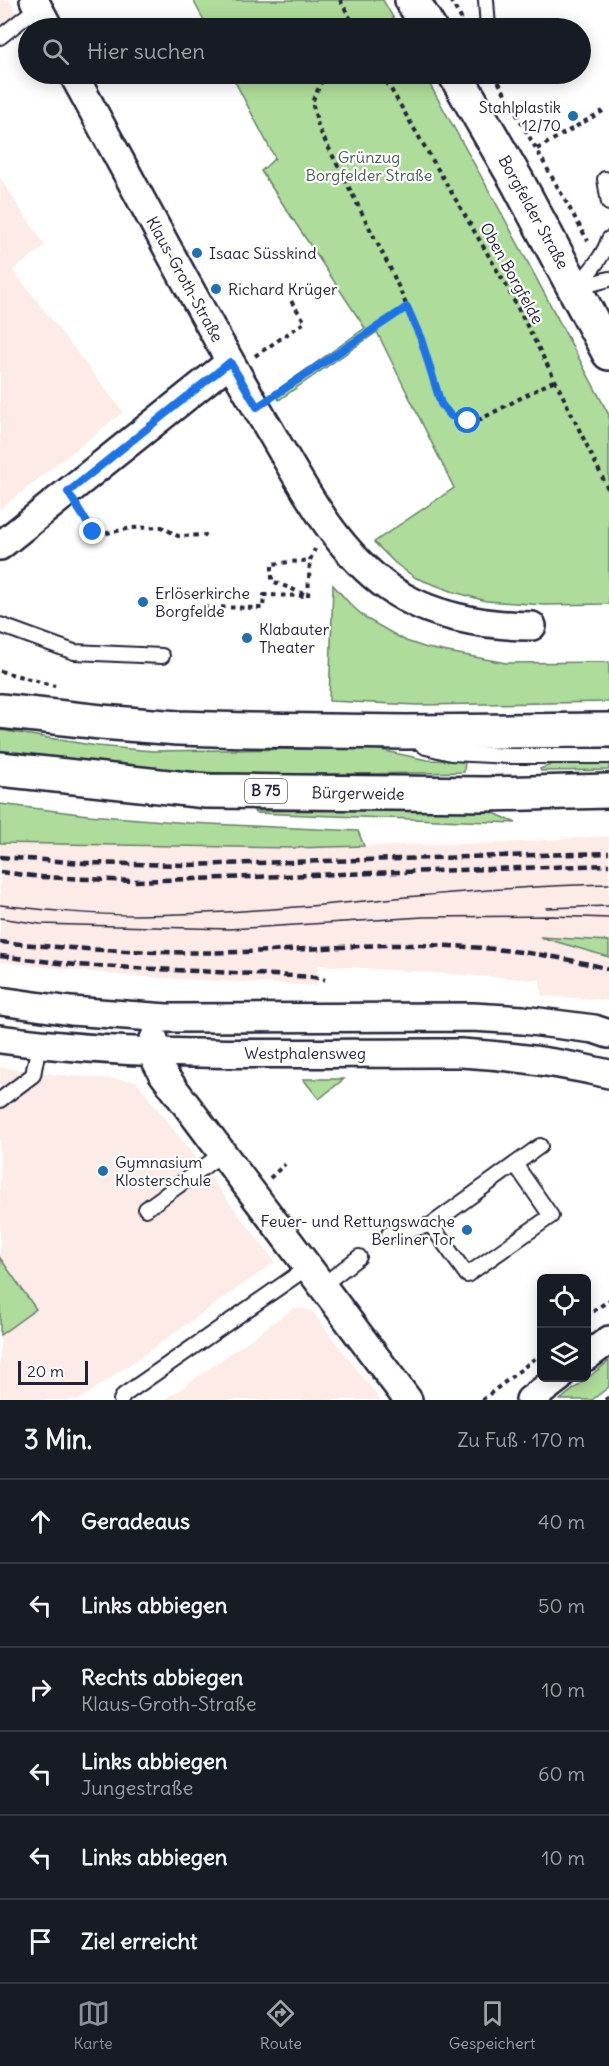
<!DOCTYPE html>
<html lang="de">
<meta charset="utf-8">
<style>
body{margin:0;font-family:Delius,sans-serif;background:#242831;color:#f1f3f6}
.controls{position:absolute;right:18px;bottom:18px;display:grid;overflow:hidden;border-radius:9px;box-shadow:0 3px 15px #0003}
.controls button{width:54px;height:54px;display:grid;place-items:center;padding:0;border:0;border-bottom:2px solid #363941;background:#171b24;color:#f1f3f6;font:30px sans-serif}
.scale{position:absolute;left:18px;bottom:15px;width:70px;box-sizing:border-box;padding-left:6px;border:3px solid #22223b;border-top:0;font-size:16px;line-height:21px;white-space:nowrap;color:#22223b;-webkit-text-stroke:4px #fff;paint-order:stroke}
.stop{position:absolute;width:18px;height:18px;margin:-14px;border:4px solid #1a73e8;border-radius:50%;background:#fff}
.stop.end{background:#1a73e8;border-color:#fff;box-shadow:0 2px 6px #0008}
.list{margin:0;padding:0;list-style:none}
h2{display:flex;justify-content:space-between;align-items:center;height:78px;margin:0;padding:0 24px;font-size:26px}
h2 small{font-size:20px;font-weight:400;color:#9ea1a6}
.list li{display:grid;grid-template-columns:39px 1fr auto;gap:18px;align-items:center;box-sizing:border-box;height:84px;padding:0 24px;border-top:2px solid #363941}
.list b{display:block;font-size:22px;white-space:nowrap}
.list p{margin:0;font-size:20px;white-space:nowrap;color:#9ea1a6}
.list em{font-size:20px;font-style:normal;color:#9ea1a6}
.icon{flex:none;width:33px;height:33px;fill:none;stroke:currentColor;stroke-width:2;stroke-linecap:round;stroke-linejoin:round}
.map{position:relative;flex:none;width:609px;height:1400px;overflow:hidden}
.search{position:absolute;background:#171b24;box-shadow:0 3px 15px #0003;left:18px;right:18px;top:18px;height:66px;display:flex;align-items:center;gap:15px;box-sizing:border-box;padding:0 21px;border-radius:33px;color:#9ea1a6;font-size:22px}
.sheet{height:582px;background:#171b24}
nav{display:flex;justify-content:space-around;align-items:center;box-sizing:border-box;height:84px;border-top:2px solid #363941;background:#171b24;font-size:16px;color:#9ea1a6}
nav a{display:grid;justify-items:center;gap:3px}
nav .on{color:#8c9099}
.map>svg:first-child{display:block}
.built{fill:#fcebe7}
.green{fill:#aedc9a;stroke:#687f6a;stroke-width:1.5}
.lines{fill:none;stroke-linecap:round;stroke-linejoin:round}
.lane-casing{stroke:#22223b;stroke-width:18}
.street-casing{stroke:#22223b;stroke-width:32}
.secondary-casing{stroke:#22223b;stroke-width:38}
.primary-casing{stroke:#22223b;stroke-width:38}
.path{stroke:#22223b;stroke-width:4;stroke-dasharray:4.5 4.5;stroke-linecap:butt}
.lane{stroke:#fff;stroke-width:14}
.street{stroke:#fff;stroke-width:27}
.secondary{stroke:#fff;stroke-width:33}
.primary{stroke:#fff;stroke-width:33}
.tram{stroke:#22223b;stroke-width:1.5}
.rail{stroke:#22223b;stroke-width:4.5;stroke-dasharray:9 4.5;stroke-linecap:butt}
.route{stroke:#1a73e8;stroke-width:8}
.poi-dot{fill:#1f6fb2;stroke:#fff;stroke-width:2}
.labels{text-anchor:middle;stroke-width:4.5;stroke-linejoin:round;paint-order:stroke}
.shield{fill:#fff;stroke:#646476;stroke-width:1.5}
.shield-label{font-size:15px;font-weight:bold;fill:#22223b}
.poi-label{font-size:16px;fill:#22223b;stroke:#fff;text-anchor:start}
.park-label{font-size:16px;fill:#4c5a58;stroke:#fff}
.street-label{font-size:16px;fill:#22223b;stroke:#fff}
</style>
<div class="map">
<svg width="609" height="1400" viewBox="0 0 609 1400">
<rect width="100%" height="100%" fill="#fff"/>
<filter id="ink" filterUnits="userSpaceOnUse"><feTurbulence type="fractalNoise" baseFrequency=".0167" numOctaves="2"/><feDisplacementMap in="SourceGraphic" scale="12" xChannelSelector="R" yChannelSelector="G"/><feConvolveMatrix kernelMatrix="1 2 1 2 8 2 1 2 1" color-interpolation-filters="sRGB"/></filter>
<g filter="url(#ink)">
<path class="built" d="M0 0H9L22 24 0 40Z
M0 178 45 246 13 270 123 412 0 509Z
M609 836V941L543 938 609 957V1000L542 996 540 980 318 965 317 986 128 976 0 962V843L292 848 503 843Z
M0 1067 61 1075 136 1081 275 1262 79 1400H0Z
M294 1308 311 1310 380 1400H165Z"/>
<path class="green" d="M193 0H383L399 28H208Z
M231 74H424L501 212 609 415V604L544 605 486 601 454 592 416 578 396 564 374 542 454 488 377 332 279 400 275 392 365 328 261 171 275 158Z
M333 585 351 605 367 619 406 641 427 648 506 663 609 662V702L417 705 329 701Z
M0 730 97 746 152 751 371 748 427 760 465 761 464 772C376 774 287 776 200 772 133 768 66 759 0 751Z
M609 762V770L541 771 540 769 556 763Z
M0 804 88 815 189 823 358 831 364 846 292 848 0 843Z
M485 809 516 823 255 813 254 811Z
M540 937 609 941V957Z
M303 1079H344L319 1099Z
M0 1258 36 1309 0 1335Z
M609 1361V1387L592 1400H560Z"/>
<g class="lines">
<g class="lane-casing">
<path id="lane" d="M486 0 488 28
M0 37 38 7
M605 179 609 203
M576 288C588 273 603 258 609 239
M576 288 609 279
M0 625 74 652 162 656
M415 739 426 747 451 753 510 756H609
M0 1100 33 1075 39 1044
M146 1209 223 1153
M431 1225 467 1275 551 1216 515 1164
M389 1234 431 1225 540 1146
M323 1285 359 1257
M121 1400 124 1395 308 1267"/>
</g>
<g class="street-casing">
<path id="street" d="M34 0 49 28
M73 74C136 189 197 306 263 419 299 478 331 547 389 588 429 616 484 626 532 626
M0 546 230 362
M0 1001 71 1011 167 1018 472 1017 523 1020 594 1029 609 1034
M0 1039C153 1060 307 1052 461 1053 514 1056 558 1062 609 1074
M154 1039 152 1053 163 1074 408 1400
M586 1357 609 1340
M530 1400 559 1378"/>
</g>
<g class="secondary-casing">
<path id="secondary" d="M412 0 429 28
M455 74 517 181 609 353"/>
</g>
<g class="primary-casing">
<path id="primary" d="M0 711 101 722 178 728 248 730 406 732 609 730
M0 769 206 791 486 794 609 791"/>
</g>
<path class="path" d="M340 0 356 28
M450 0 467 28
M329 74 322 81 312 102 319 129 392 272 421 339 441 403 451 415 468 421 481 419 555 380
M382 74 507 287 555 380 609 491
M494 74 588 241
M497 79 505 74
M537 149 603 111
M255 356 305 322 289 298
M277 394 407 307
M81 513 93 532 102 534 132 528 162 527 178 536 208 535
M304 594 272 581V564L310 560
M308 596 310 560 315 549
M203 607 263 608 264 595 308 596
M0 671 55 686
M270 1178 285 1164
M586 1317 609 1300
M482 1400 542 1353
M605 1400 609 1397"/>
<use href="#lane" class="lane"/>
<use href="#street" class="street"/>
<use href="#secondary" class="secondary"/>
<use href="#primary" class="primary"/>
<path class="tram" d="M0 905C45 910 91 915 136 915 294 914 451 887 609 884
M546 908 609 906
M0 918 40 924 229 929 423 917 552 916 609 918"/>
<path class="rail" d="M0 857 85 863 185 865 609 853
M0 872 42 877 134 881 609 865
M0 942C81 950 160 954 241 952 290 951 339 946 387 945 462 944 537 950 609 969
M0 956 76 965 314 977 325 980"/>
</g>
</g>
<g class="lines" filter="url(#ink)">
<path class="route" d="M93 532 68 492 230 362 257 407 407 307 421 339 441 404 451 416 468 421"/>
</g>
<g class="poi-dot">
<circle cx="573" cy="116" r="6"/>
<circle cx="197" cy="253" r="6"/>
<circle cx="216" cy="289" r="6"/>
<circle cx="143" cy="602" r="6"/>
<circle cx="247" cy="638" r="6"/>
<circle cx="103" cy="1171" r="6"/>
<circle cx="467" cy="1230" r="6"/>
</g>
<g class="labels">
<rect class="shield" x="245" y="779" width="42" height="24" rx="4.5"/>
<g class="shield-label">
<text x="266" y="796">B 75</text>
</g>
<g class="poi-label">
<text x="561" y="113" text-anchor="end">Stahlplastik<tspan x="561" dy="18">12/70</tspan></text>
<text x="209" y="259">Isaac Süsskind</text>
<text x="228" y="295">Richard Krüger</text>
<text x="155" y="599">Erlöserkirche<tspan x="155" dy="18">Borgfelde</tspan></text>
<text x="259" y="635">Klabauter<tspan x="259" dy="18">Theater</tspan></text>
<text x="115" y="1168">Gymnasium<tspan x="115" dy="18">Klosterschule</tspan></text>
<text x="455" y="1227" text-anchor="end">Feuer- und Rettungswache<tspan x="455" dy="18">Berliner Tor</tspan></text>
</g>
<g class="park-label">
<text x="369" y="163">Grünzug<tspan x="369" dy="18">Borgfelder Straße</tspan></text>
</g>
<g class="street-label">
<text transform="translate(534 212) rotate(61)" y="6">Borgfelder Straße</text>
<text transform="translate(512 273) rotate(61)" y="6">Oben Borgfelde</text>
<text transform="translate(185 279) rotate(61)" y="6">Klaus-Groth-Straße</text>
<text transform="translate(358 793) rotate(1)" y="6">Bürgerweide</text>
<text x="305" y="1059">Westphalensweg</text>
</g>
</g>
</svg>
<div class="controls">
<button><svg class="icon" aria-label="locate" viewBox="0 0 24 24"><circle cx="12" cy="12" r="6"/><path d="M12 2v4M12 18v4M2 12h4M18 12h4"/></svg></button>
<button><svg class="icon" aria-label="layers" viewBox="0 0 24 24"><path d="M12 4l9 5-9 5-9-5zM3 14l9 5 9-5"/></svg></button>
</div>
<div class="scale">20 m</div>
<div class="stop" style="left:468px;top:421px"></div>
<div class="stop end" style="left:93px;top:532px"></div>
<div class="search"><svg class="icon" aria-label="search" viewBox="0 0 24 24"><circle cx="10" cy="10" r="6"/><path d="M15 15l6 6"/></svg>Hier suchen</div>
</div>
<section class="sheet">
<h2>3 Min.<small>Zu Fuß · 170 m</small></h2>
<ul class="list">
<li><svg class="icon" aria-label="ahead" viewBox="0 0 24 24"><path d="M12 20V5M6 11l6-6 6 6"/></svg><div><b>Geradeaus</b></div><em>40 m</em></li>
<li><svg class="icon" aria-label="left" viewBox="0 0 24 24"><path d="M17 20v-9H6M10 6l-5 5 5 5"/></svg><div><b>Links abbiegen</b></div><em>50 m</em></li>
<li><svg class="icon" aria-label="right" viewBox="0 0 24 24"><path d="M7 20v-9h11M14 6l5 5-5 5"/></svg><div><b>Rechts abbiegen</b><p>Klaus-Groth-Straße</p></div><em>10 m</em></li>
<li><svg class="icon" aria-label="left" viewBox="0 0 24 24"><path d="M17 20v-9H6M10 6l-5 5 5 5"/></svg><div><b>Links abbiegen</b><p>Jungestraße</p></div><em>60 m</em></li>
<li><svg class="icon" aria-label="left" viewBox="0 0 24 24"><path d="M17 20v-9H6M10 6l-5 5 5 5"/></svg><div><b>Links abbiegen</b></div><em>10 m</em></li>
<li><svg class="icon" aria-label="arrive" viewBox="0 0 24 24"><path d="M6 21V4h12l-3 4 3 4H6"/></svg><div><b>Ziel erreicht</b></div></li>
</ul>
</section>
<nav>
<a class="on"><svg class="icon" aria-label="map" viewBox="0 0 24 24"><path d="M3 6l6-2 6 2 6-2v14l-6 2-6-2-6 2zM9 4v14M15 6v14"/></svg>Karte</a>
<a><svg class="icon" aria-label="directions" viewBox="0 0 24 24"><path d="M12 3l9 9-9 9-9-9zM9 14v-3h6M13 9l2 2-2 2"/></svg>Route</a>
<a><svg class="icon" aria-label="saved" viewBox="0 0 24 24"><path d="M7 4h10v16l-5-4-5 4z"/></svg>Gespeichert</a>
</nav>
